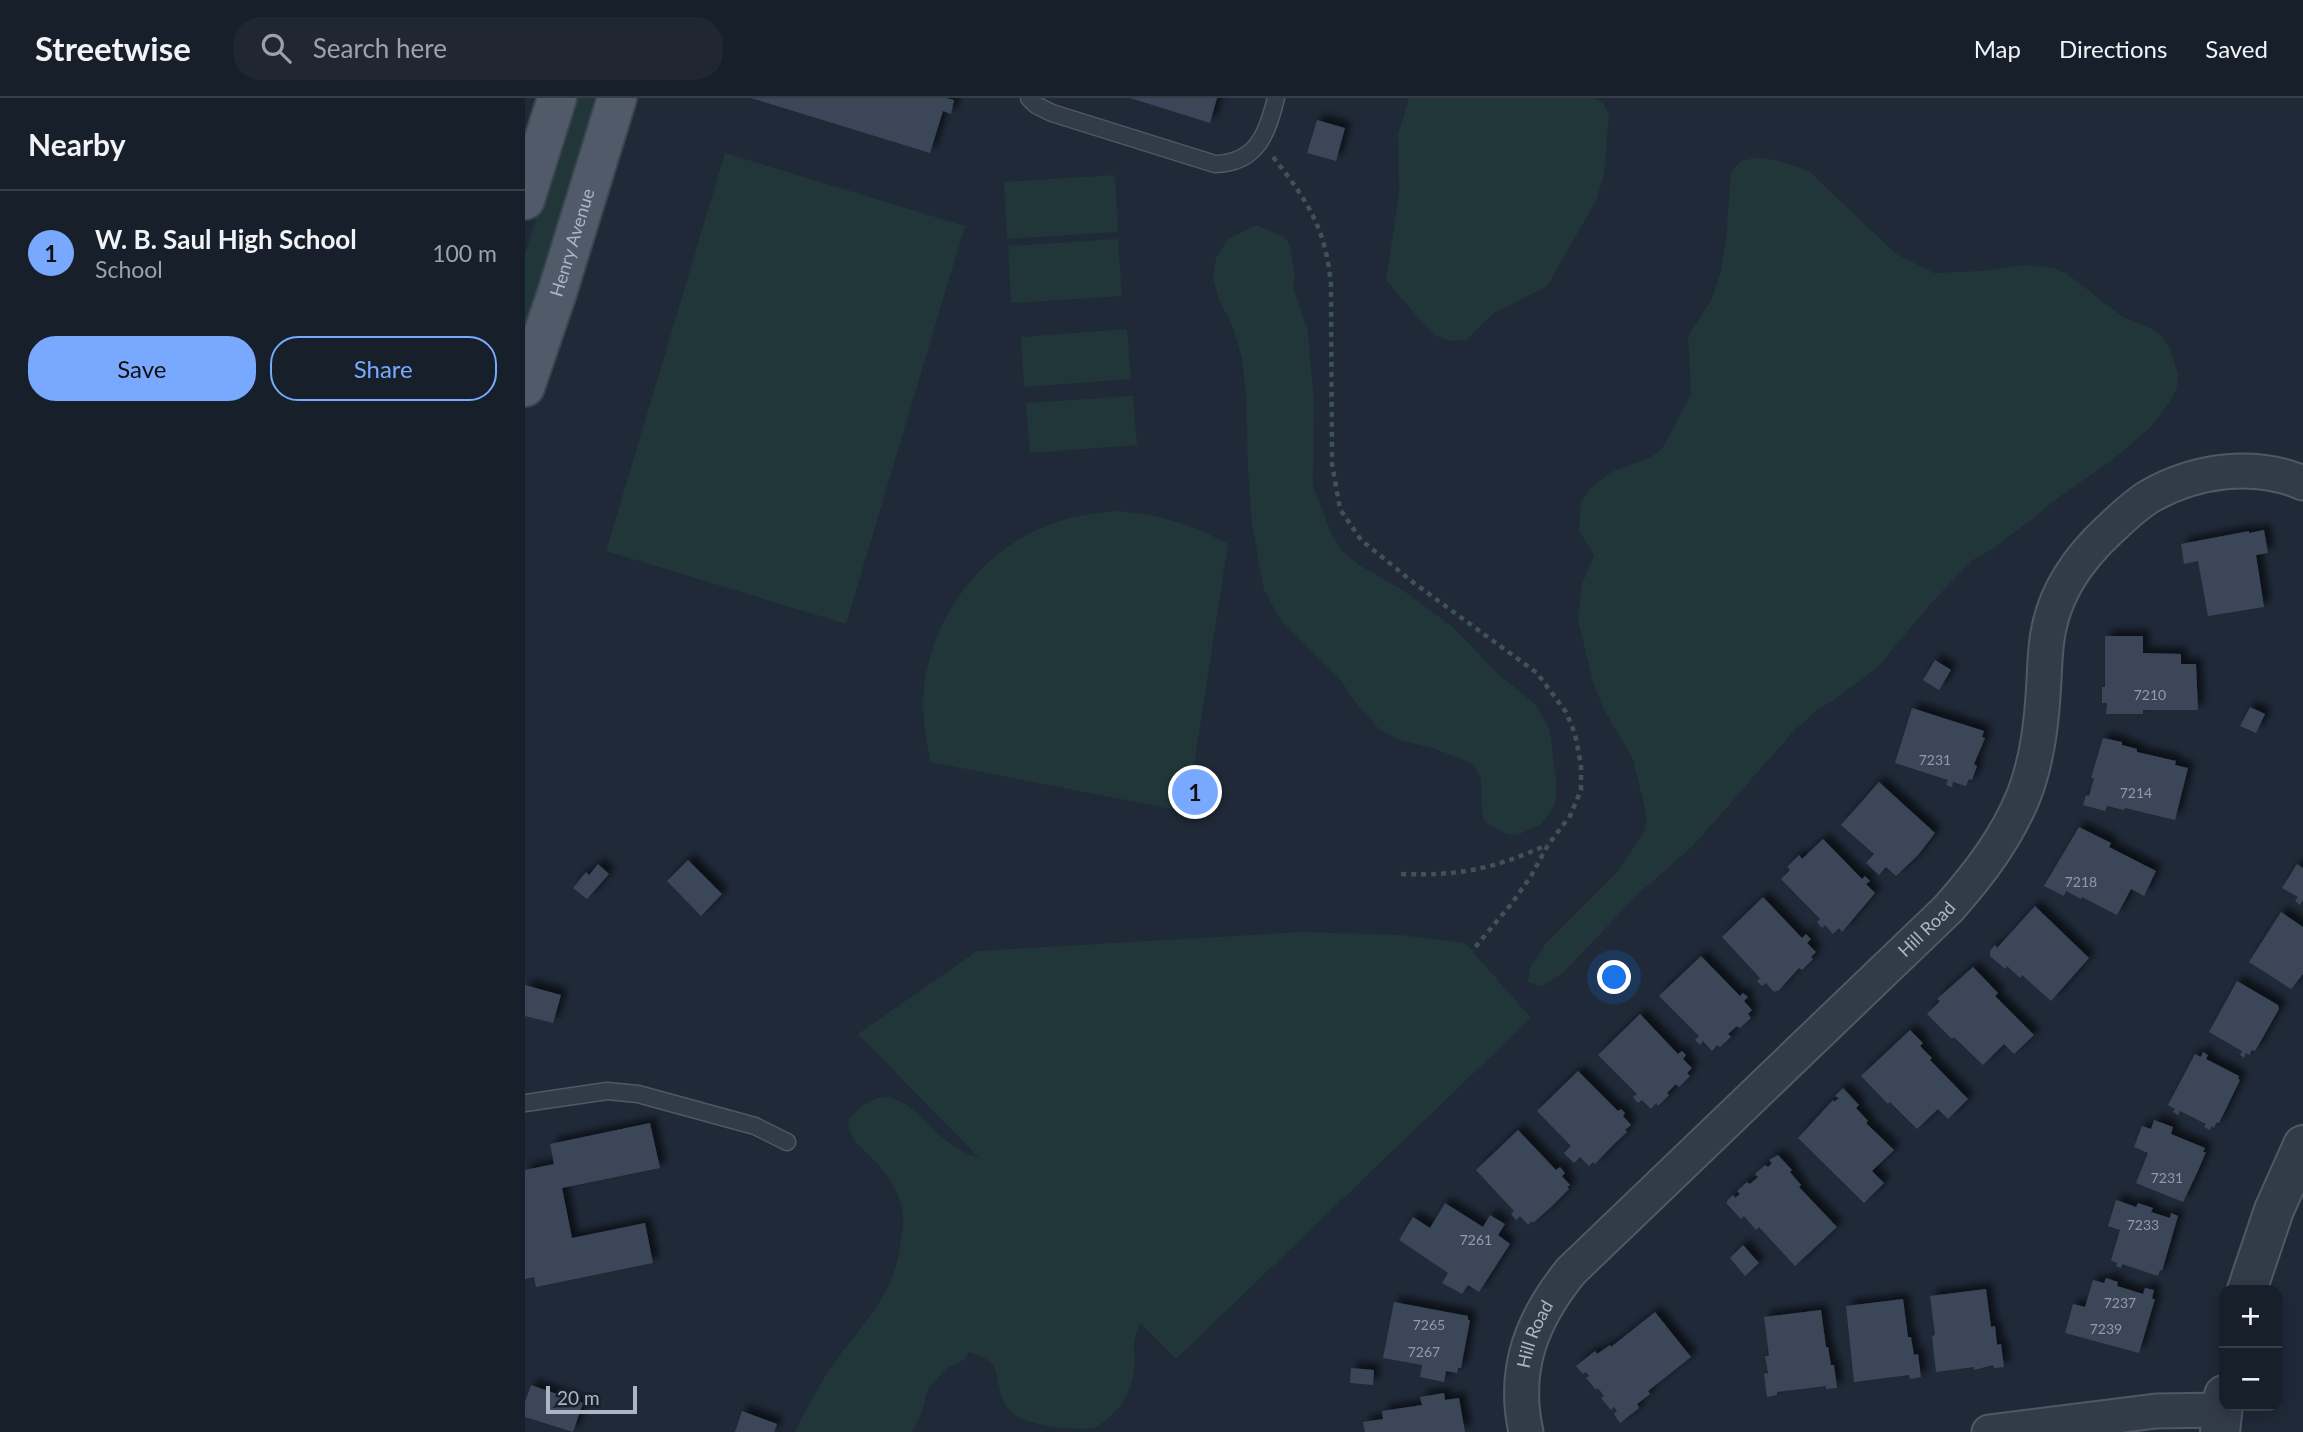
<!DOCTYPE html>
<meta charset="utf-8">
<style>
body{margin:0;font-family:Lato,sans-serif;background:#202732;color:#f1f3f6}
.controls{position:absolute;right:21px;bottom:21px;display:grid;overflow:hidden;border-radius:14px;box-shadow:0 4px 18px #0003}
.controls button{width:63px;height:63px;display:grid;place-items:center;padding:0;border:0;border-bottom:2px solid #363d47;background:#171f2a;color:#f1f3f6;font:35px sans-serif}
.scale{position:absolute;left:21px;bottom:18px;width:91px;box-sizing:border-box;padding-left:7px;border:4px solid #acb5c5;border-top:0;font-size:19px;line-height:24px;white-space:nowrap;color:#acb5c5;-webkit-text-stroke:5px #18202d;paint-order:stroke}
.you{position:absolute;left:1090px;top:880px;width:24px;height:24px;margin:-18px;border:5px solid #fff;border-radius:50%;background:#1a73e8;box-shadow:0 0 0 10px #1a73e833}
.badge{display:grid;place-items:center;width:46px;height:46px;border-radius:50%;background:#79a9fe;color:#111;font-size:23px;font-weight:700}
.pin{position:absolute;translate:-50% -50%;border:4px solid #fff;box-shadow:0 2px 7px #0006}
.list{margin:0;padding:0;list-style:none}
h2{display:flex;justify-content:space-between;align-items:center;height:91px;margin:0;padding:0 28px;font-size:30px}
h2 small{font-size:23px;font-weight:400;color:#9ea2a8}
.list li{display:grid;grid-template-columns:46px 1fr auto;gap:21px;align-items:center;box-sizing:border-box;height:126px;padding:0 28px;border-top:2px solid #363d47}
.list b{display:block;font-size:26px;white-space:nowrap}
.list p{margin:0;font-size:23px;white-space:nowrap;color:#9ea2a8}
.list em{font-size:23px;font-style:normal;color:#9ea2a8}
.actions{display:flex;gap:14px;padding:21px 28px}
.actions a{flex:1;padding:16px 0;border:2px solid #79a9fe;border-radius:28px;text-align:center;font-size:24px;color:#79a9fe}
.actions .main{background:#79a9fe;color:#111}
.icon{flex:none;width:38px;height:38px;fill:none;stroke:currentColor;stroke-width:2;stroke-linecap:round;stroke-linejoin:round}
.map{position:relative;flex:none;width:1778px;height:1334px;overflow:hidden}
header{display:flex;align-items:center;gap:42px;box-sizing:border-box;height:98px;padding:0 35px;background:#171f2a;border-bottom:2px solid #363d47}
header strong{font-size:33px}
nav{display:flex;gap:38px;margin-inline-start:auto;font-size:24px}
.search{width:490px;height:63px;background:#202732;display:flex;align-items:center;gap:18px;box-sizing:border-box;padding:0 24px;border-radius:28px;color:#9ea2a8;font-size:26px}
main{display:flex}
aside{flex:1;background:#171f2a}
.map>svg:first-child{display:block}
.green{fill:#213639}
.building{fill:#3a4758;filter:url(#shadow)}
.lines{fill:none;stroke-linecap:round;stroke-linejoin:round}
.service-casing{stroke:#505866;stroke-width:19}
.minor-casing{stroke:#505866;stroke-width:37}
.tertiary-casing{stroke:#505866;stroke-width:42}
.primary-casing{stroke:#3c4452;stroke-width:42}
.path{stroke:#3e5357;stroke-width:4.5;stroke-dasharray:5 5;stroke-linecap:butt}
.service{stroke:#323b48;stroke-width:16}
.minor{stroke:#323b48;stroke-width:33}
.tertiary{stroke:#323b48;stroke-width:38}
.primary{stroke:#505a69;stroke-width:38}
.labels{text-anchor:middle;stroke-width:7;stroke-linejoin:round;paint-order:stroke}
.number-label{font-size:14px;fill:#909aaa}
.street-label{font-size:18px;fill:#acb5c5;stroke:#18202d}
</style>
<header>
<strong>Streetwise</strong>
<div class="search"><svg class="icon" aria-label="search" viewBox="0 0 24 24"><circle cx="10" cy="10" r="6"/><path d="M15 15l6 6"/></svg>Search here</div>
<nav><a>Map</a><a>Directions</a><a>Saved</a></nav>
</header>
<main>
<aside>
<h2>Nearby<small></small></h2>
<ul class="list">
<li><span class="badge">1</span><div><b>W. B. Saul High School</b><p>School</p></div><em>100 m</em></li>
</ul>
<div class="actions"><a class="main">Save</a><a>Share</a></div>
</aside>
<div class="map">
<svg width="1778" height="1334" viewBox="0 0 1778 1334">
<defs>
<filter id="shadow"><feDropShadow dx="6" dy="-6" stdDeviation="3.5" flood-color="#0009"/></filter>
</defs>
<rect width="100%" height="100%" fill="#1f2938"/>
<path class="green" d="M48 0H76L0 239V156Z
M884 0H1071L1079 6 1084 19 1079 77 1071 103 1022 188 969 215 941 242 926 243 911 238 900 228 861 182 874 97 873 36Z
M200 55 440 128 321 526 81 453Z
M1230 60C1249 60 1267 66 1285 74L1371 156 1409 175 1456 173 1501 167 1528 170 1541 175 1598 219 1625 230 1637 238 1645 250 1653 276 1652 289 1646 302 1624 331 1582 366 1537 397 1471 449 1448 462 1406 505 1353 569 1308 603 1294 610 1267 635 1168 748 1114 795 1039 874 1017 889 1003 884 1005 870 1021 845 1094 772 1119 734 1122 719 1108 661 1078 610 1068 584 1053 522 1057 486 1069 457 1054 433 1056 404 1064 391 1086 374 1126 359 1137 351 1166 296 1163 238 1187 201 1196 173 1201 142 1206 74 1216 63Z
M590 77 593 134 482 141 479 84Z
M731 127 759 139 765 147 770 178 768 189 783 234 789 305 788 388 807 437 818 454 834 467 879 493 929 530 971 574 1010 606 1025 632 1031 682V700L1028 711 1016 726 997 735 988 737 979 735 960 724 957 715 956 681 951 671 944 664 905 649 874 642 854 631 833 608 814 580 755 521 739 492 727 427 723 372 721 296 717 261 708 229 694 202 688 180 691 160 703 141Z
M593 141 597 198 486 205 483 148Z
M602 231 606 281 499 289 496 239Z
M608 298 612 347 505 355 501 305Z
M592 413C633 416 667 426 703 446L662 714 405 664C402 644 398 625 398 605 400 524 456 448 534 423 553 417 572 415 592 413Z
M777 834 876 837 940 845 1006 920 651 1261 615 1225C614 1231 611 1235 610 1241 608 1247 610 1256 610 1263 607 1296 597 1312 570 1330 548 1333 493 1329 481 1308 466 1280 482 1264 443 1254L441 1261 423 1269 403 1290 397 1314 387 1334H270C282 1310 294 1286 310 1264 340 1221 369 1199 376 1143 378 1130 380 1119 376 1106 372 1091 362 1076 352 1065 339 1051 323 1042 323 1022 332 1012 346 999 360 999 383 999 405 1031 422 1043 431 1050 445 1057 455 1061L333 936 452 853Z"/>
<path class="building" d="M226 0H421L429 2 426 16 418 13 405 55Z
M605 0H692L685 25Z
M792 22 820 30 811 63 782 55Z
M1739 432 1743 455 1731 457 1739 509 1683 518 1673 463 1659 466 1656 446 1724 433V435Z
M1580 538H1618V555L1656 556V566H1671L1673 612H1618V616H1581L1582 605H1577V589H1580Z
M1410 562 1426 572 1414 592 1398 582Z
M1725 609 1740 616 1731 635 1715 628Z
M1387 610 1459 633 1457 639 1460 640 1449 666 1452 668 1447 682 1444 681 1441 688 1428 684 1427 689 1421 687 1423 682 1370 665Z
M1578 640 1597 644V647L1612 651V654L1651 663 1650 667 1663 670 1650 722 1600 710 1599 712 1582 708 1580 713 1558 707 1561 697 1564 698 1569 680H1566Z
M1354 684 1410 735 1393 757 1371 778 1361 769 1354 777 1341 765 1349 756 1316 727Z
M1554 729 1586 745 1584 749 1631 773 1619 798 1606 791 1592 817 1557 799 1556 801 1541 793 1539 798 1519 788Z
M1298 741 1337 781 1340 778 1345 783 1341 786 1350 795 1317 834 1314 830 1308 836 1300 827 1297 830 1292 824 1295 821 1256 781 1265 772 1262 769 1274 757 1277 761Z
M163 762 197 796 176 818 142 783Z
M73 766 84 776 62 801 48 790 61 774 64 777Z
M1772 766 1778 770V802L1775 807 1770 803 1773 799 1757 790Z
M1238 799 1277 840 1281 836 1286 841 1282 845 1291 854 1286 859 1288 861 1277 872 1274 870 1254 892 1249 894 1241 885 1237 888 1232 883 1235 880 1197 839Z
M1510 808 1564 860 1526 903 1497 877 1495 880 1482 868 1480 871 1465 858V853L1470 847 1472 850Z
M1756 814 1778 829V876L1766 891 1724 864Z
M1176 858 1215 898 1218 895 1223 899 1219 903 1227 912 1223 916 1226 920 1215 930 1212 928 1203 936 1206 939 1195 949 1192 947 1187 953 1178 943 1175 947 1170 942 1174 938 1134 898Z
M1448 869 1473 895 1470 898 1509 937 1489 956 1479 946 1458 967 1429 939 1427 941 1402 916 1415 903 1412 901Z
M1712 883 1753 907 1754 911 1730 953 1727 952 1724 957 1721 955 1719 960 1715 957 1717 953 1684 934Z
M0 887 36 897 28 925 0 918Z
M1115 916 1153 956 1157 953 1161 957 1158 961 1167 970 1162 975 1165 978 1154 989 1151 986 1142 995 1144 997 1133 1008 1131 1005 1126 1011 1117 1002 1113 1005 1108 999 1112 996 1073 957Z
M1385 932 1398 945 1395 948 1407 960 1405 962 1443 1001 1423 1021 1413 1011 1392 1031 1365 1004 1363 1006 1336 978Z
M1678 954 1683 957 1681 961 1714 978 1713 981 1715 982 1694 1025 1692 1024 1689 1030 1687 1028 1685 1032 1679 1029 1681 1026 1655 1013 1653 1017 1648 1014 1650 1011 1643 1007 1670 956 1676 959Z
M1053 973 1093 1013 1096 1011 1100 1015 1098 1018 1106 1027 1100 1032 1102 1034 1087 1048 1070 1066 1068 1064 1064 1068 1055 1059 1049 1065 1039 1055 1046 1048 1012 1013Z
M1318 990 1334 1007 1331 1010 1343 1023 1341 1025 1369 1052 1347 1073 1359 1085 1339 1105 1273 1040 1308 1002 1309 1004 1314 1000 1310 998Z
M1629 1022 1648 1029 1646 1036 1680 1050 1678 1054H1681L1672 1075 1658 1104 1611 1085 1623 1055 1609 1049 1617 1028 1626 1031Z
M125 1025 135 1070 37 1090 47 1140 120 1125 128 1165 11 1189 9 1179 0 1181V1072L29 1066 25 1046Z
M993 1032 1031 1072 1035 1069 1040 1075 1037 1078 1045 1087 1042 1089 1044 1091 1026 1109 1008 1125 1007 1123 1003 1127 995 1118 991 1122 986 1116 989 1113 951 1072Z
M1253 1057 1267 1072 1265 1074 1276 1087 1274 1089 1312 1129 1270 1168 1234 1129 1231 1132 1219 1118 1216 1121 1202 1106V1103L1208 1097 1210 1100 1215 1096 1212 1093 1222 1084 1225 1086 1233 1079 1230 1076 1240 1067 1243 1069 1247 1065 1244 1062Z
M1591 1102 1611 1109 1613 1105 1628 1110 1626 1114 1645 1120 1646 1115 1653 1118 1637 1173 1635 1172 1633 1178 1597 1166 1596 1170 1591 1168 1592 1165 1586 1162 1595 1132 1583 1128Z
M920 1105 958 1129 965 1117 980 1126 973 1137 985 1146 954 1194 943 1187 937 1196 917 1185 923 1175 874 1142 888 1119 905 1130Z
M1218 1147 1234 1165 1220 1178 1205 1160Z
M1581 1180 1593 1184 1592 1188 1618 1196 1620 1190 1629 1192 1627 1201H1630L1614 1255 1540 1235 1548 1206 1560 1209 1568 1182 1579 1185Z
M1461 1191 1466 1229 1470 1228 1472 1247 1476 1246 1479 1269 1469 1270 1468 1267 1449 1272V1269L1411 1274 1407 1238 1410 1237 1405 1198Z
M1378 1201 1383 1239H1386L1389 1257 1393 1256 1396 1279 1385 1281 1384 1277 1329 1284 1321 1208Z
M869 1204 943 1218V1222H945L936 1270H933L932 1275 921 1273 919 1284 895 1279 897 1267 858 1260Z
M1296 1212 1301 1249H1303L1306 1267H1309L1312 1290 1301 1291V1288L1252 1294V1297L1242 1299 1239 1276 1243 1275 1240 1258H1244L1239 1219Z
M1130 1214 1166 1259 1123 1293 1125 1296 1112 1306 1114 1310 1095 1325 1089 1316 1092 1313 1089 1309 1086 1312 1076 1300 1079 1298 1073 1290 1071 1292 1061 1280 1064 1278 1061 1274 1058 1276 1051 1268 1070 1253 1072 1256 1085 1247 1086 1249Z
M826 1270 849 1272 848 1287 825 1285Z
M6 1287 58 1305 48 1334 0 1319V1304Z
M919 1295 920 1302 934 1300 940 1334H840L838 1324 858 1321 857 1313 897 1307 895 1299Z
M217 1313 252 1326 249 1334H210Z"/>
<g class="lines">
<g class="service-casing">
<path id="service" d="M504 0 511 7 527 15 690 66C732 65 742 36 751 0
M0 1005 82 993 113 996 230 1028 262 1044"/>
</g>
<g class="minor-casing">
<g id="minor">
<path id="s1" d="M1001 1334C987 1271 1007 1221 1046 1173L1423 811C1454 776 1481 741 1499 697 1513 660 1517 621 1519 582 1520 565 1520 547 1524 530 1532 490 1555 459 1584 432 1597 420 1610 407 1625 398 1671 372 1729 364 1778 385"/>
<path d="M1464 1334 1631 1313 1697 1312"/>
</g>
</g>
<g class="tertiary-casing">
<path id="tertiary" d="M1722 1192 1749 1112 1778 1047
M1695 1334 1699 1297"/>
</g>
<g class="primary-casing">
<g id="primary">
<path d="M0 102 32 0"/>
<path id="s2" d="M0 289 32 195 92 0"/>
</g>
</g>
<path class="path" d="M748 59C783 103 801 131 806 187L807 366 815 411 836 442 889 485 1012 575 1041 614 1050 636 1056 667V692L1045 718 1023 747 1006 778 987 805 947 853
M876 776C935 778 968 771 1022 747"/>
<use href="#service" class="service"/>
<use href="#minor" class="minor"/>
<use href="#tertiary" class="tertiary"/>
<use href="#primary" class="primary"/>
</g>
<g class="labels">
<g class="number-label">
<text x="1625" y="602">7210</text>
<text x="1410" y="667">7231</text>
<text x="1611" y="700">7214</text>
<text x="1556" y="789">7218</text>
<text x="1642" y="1085">7231</text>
<text x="1618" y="1132">7233</text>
<text x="951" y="1147">7261</text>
<text x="1595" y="1210">7237</text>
<text x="904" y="1232">7265</text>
<text x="1581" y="1236">7239</text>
<text x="899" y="1259">7267</text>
</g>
<g class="street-label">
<text dy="6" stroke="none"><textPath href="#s2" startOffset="152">Henry Avenue</textPath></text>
<text dy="6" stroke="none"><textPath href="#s1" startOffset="667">Hill Road</textPath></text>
<text dy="6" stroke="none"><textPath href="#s1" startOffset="100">Hill Road</textPath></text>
</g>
</g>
</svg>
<div class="controls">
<button>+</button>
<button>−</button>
</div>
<div class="scale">20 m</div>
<div class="you"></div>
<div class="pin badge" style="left:670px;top:694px">1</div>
</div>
</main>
